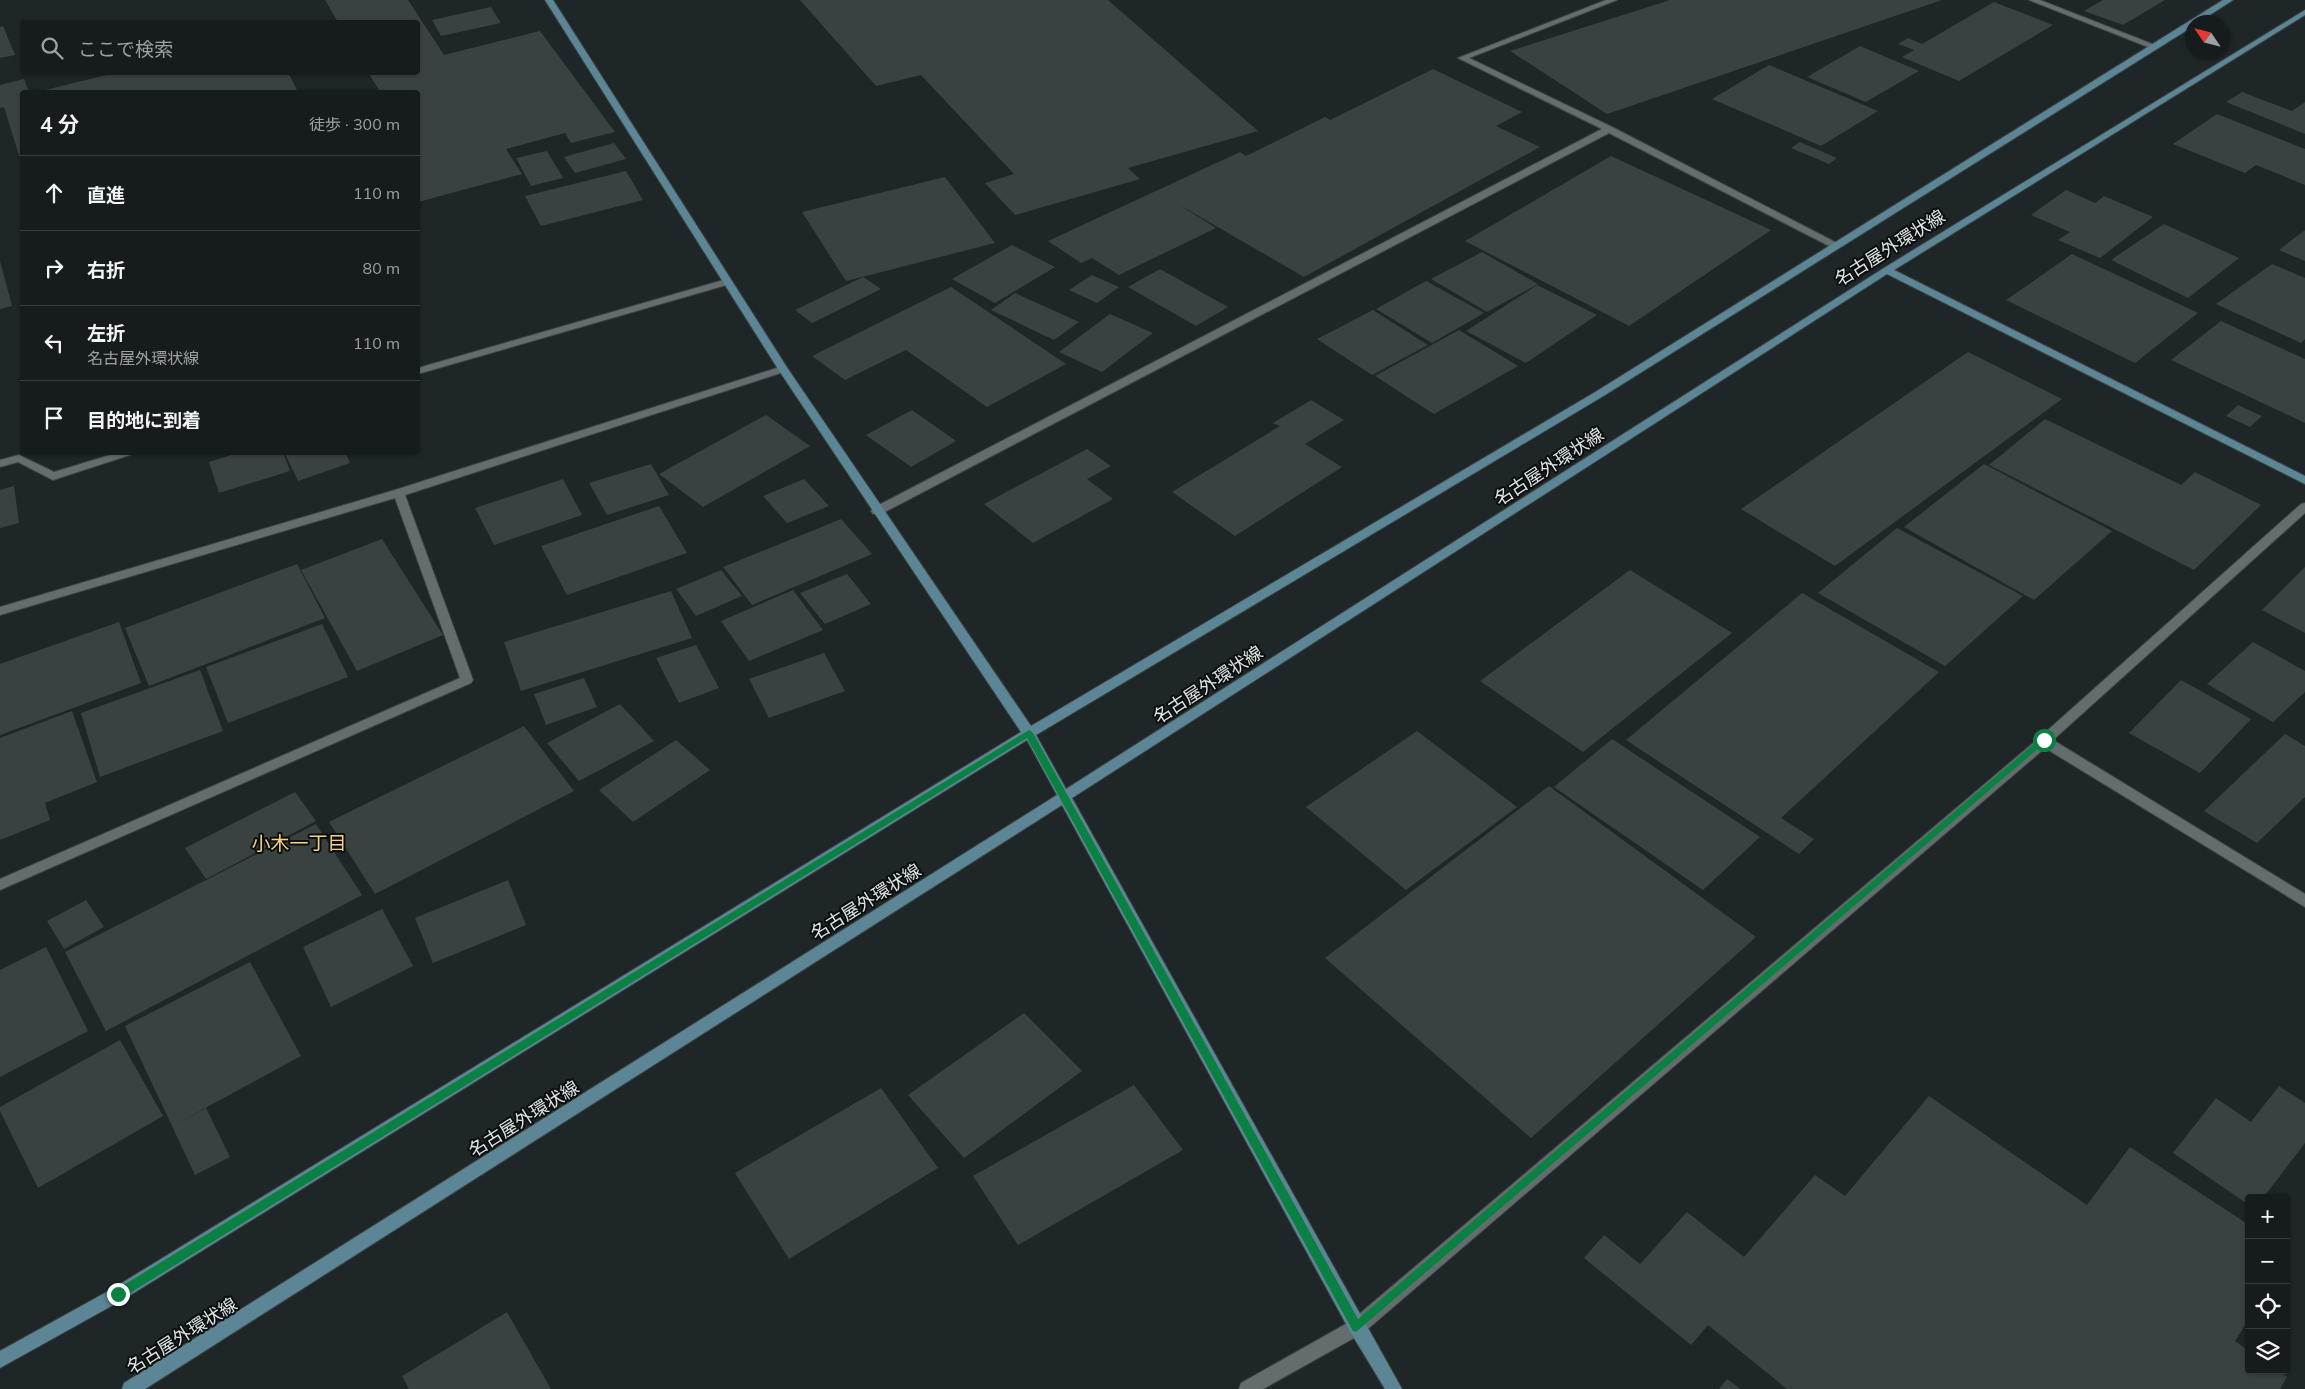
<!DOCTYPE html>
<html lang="ja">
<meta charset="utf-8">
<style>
body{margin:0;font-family:Mulish,"Noto Sans JP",sans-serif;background:#1f2526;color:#f1f3f6}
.controls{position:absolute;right:15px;bottom:15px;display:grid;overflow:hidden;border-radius:5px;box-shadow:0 1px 4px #0004}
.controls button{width:45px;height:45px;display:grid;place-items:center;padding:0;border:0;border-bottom:1px solid #353a3b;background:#161c1d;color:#f1f3f6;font:25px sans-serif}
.compass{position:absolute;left:2185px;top:15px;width:45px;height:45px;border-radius:50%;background:#161c1d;box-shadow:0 1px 4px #0004;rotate:305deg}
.stop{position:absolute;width:15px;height:15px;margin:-11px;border:4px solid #0b8043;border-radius:50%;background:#fff}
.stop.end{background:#0b8043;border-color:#fff;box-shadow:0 1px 5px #0008}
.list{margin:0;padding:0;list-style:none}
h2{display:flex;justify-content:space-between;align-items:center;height:65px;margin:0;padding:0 20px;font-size:21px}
h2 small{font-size:16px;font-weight:400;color:#9ea1a4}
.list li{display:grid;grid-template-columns:32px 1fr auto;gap:15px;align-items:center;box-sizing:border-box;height:75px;padding:0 20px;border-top:1px solid #353a3b}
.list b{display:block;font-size:19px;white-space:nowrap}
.list p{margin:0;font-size:16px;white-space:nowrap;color:#9ea1a4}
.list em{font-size:16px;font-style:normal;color:#9ea1a4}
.icon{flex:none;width:28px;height:28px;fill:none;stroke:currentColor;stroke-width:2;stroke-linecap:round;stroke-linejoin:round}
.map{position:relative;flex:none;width:2305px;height:1389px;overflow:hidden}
.search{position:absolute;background:#161c1d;box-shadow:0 1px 4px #0004;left:20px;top:20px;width:400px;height:55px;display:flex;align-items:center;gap:12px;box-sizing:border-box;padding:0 18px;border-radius:5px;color:#9ea1a4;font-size:19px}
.panel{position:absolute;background:#161c1d;box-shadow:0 1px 4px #0004;left:20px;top:90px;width:400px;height:365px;border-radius:5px}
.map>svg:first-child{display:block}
.building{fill:#3a4241}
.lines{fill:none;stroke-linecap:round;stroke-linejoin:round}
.lane-casing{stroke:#3c4343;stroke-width:2}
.street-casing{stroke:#3c4343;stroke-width:2}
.secondary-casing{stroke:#3c4343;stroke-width:2}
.lane{fill:#646d6e;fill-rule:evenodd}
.street{fill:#646d6e;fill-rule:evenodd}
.secondary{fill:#5c8595;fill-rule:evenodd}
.route{fill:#0b8043}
.labels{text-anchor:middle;stroke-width:4;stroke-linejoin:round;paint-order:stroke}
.street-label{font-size:18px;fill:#e0e6e6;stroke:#0a0e0e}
.neighbourhood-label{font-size:19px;fill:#f6d088;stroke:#0a0e0e}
</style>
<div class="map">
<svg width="2305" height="1389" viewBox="0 0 2305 1389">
<rect width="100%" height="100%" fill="#1e2627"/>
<path class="building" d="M325 0H408L444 55 540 31 615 132 571 143 565 133 506 149 522 174 418 202V92H380L368 72H418V22H338Z
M800 0H1108L1258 131 1128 168 1140 179 1015 215 985 183 1014 174 921 75 876 86Z
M1670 0H1942L1607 114 1510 51Z
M2103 0H2165L2123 25 2084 11Z
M1994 2 2053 25 1959 81 1902 57 1914 50 1898 44 1908 38 1922 44Z
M491 7 501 23 441 36 432 20Z
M3 26 15 55 0 58V27Z
M1860 46 1919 71 1866 102 1807 77Z
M1769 65 1878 111 1821 146 1712 99Z
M1433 69 1522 112 1496 126 1540 147 1304 277 1178 204 1216 228 1119 275 1092 258 1081 263 1048 241 1240 152 1246 156 1325 117 1330 120Z
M119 72H288L298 92H37Z
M24 79 29 92H22V165L4 107 0 108V85Z
M2242 92 2292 111 2305 102V134L2226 102Z
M2217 114 2305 149V185L2256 165 2245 173 2173 144Z
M1800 142 1837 158 1829 164 1791 148Z
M614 143 626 159 575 173 564 157Z
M547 151 563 178 531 186 516 158Z
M1611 156 1771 230 1629 326 1465 241Z
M626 171 643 200 541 226 525 196Z
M945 177 995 243 846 281 802 212Z
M2066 190 2095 203 2104 196 2153 217 2100 258 2058 240 2070 232 2031 215Z
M2164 224 2239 258 2188 298 2111 260Z
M2305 230V261L2279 250Z
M1012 245 1055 267 995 303 952 279Z
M1482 252 1538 284 1487 312 1431 279Z
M2072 254 2198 313 2135 363 2006 300Z
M0 261 12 306 0 309Z
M2272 264 2305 278V339L2301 343 2216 304Z
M1160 269 1228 307 1196 326 1128 287Z
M1092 275 1119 287 1097 303 1069 290Z
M863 277 881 289 812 323 795 310Z
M1426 281 1484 313 1432 343 1376 309Z
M1537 285 1597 315 1526 363 1466 331Z
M951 287 1066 364 987 407 906 350 845 380 812 356Z
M1015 293 1079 322 1054 340 991 310Z
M1373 310 1428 345 1372 375 1317 339Z
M1110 314 1153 333 1102 372 1059 352Z
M2221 321 2305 359V423L2171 360Z
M1459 330 1518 366 1434 414 1375 376Z
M1968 352 2062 399 1835 566 1741 509Z
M1311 400 1344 420 1305 444 1342 467 1235 536 1172 492 1280 426 1273 423Z
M2238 405 2262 416 2250 427 2226 416Z
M912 410 956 441 911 467 866 435Z
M766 415 810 446 703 507 659 474Z
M2045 419 2181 485 2195 472 2261 505 2194 570 1989 465Z
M1087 449 1111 466 1087 479 1113 499 1033 543 984 504Z
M241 452H283L290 471 219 493 209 462Z
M284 452H345L350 463 298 481Z
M651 464 669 495 607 515 589 483Z
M1984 464 2112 531 2034 600 1904 527Z
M563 479 582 515 494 545 475 508Z
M804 479 829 506 787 523 763 496Z
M14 486 19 523 0 528V490Z
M659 506 687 553 567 595 541 546Z
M841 519 872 554 752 605 723 567Z
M1897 528 2023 596 1945 666 1818 593Z
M382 539 443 635 357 671 301 570Z
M297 564 325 618 149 686 125 628Z
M2305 567V633L2262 610Z
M721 570 742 596 696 616 676 589Z
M1630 570 1732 633 1583 752 1480 681Z
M847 574 871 604 825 624 800 593Z
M793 590 823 630 749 661 721 621Z
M671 591 692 638 521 691 504 642Z
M1802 593 1939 672 1781 818 1814 839 1799 854 1626 740Z
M119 622 141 683 0 735V664Z
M322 624 348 677 228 723 206 667Z
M2253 642 2305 671V692L2273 722 2207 684Z
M696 645 719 688 679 703 656 658Z
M824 653 845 691 769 718 749 679Z
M200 670 223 731 100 777 81 713Z
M584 678 597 707 546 725 534 694Z
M2181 680 2251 719 2200 773 2129 733Z
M620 704 654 741 579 781 547 743Z
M72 711 97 782 45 803 50 820 0 840V738Z
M524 726 574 791 375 894 329 822Z
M1417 731 1517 807 1406 890 1306 807Z
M2285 734 2305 746V797L2257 843 2204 811Z
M1612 739 1760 837 1703 890 1554 787Z
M676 740 710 770 633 822 599 790Z
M1549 786 1756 937 1531 1138 1325 958Z
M295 792 316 821 206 879 185 848Z
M316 824 362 895 106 1031 65 952Z
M508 880 526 925 433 963 415 918Z
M86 900 104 927 64 949 47 921Z
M382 909 413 966 331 1007 303 947Z
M46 947 88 1031 0 1077V970Z
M250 962 301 1056 172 1126 125 1026Z
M1024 1013 1082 1071 964 1158 908 1095Z
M120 1040 163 1116 38 1188 0 1111V1107Z
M1134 1085 1183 1150 1018 1245 973 1176Z
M2279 1086 2305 1103V1143L2263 1198H2249V1205L2173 1153 2216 1098 2251 1122Z
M881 1088 938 1168 789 1259 735 1173Z
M1929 1096 2087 1205 2130 1147 2249 1225V1319L2235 1341 2249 1351V1370H2277L2287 1377 2280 1389H1787L1708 1325 1691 1345 1584 1258 1604 1235 1640 1264 1687 1212 1744 1257 1815 1175 1845 1196Z
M206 1108 230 1157 195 1175 172 1126Z
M507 1312 551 1389H409L402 1376Z
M1727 1379 1741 1389H1719Z"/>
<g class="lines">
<g class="lane-casing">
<path id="lane" d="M727 279 732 282 730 284 418 374V368Z
M120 452H139L53 480 18 462 0 467V460L19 455 54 472Z"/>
</g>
<g class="street-casing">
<path id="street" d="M1606 0H1617L1469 58 1612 127 1839 244V248H1833L1609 133 881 514H873L871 511 873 508 1602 129 1458 58Z
M2029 0H2040L2160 47 2153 49Z
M783 366 787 367V371L405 495 473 680 471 683 0 890V879L460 678 395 498 0 615V607L395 490Z
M2305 503V513L2053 740 2305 894V907L2045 748 1363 1333 1263 1389H1239L1241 1383 1351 1321 2039 738 2301 504Z"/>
</g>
<g class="secondary-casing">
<path id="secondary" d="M545 0H553L788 369 1031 726 1597 391 2223 0H2233L2199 22H2192V27L1605 395 1036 735 1066 789 1884 268 2305 10V15L1894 270 2305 476V484L1887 274 1072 798 1402 1389H1385L1351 1333 1062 805 145 1389H122L124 1383 1057 795 1027 740 124 1299 0 1368V1351L112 1289 1021 732 778 369Z"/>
</g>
<use href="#lane" class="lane"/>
<use href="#street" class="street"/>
<use href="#secondary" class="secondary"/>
</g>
<path class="route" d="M1029 730 1033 733 1358 1319 2041 738 2044 737 2048 740 1356 1332 1353 1331 1027 738 122 1298H114V1291Z"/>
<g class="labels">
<g class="street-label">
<text transform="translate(1890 248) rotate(-32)" y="6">名古屋外環状線</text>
<text transform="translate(1549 467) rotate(-33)" y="6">名古屋外環状線</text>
<text transform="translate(1208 685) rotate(-33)" y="6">名古屋外環状線</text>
<text transform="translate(866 902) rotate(-32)" y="6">名古屋外環状線</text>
<text transform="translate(524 1119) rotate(-32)" y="6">名古屋外環状線</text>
<text transform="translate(182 1336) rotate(-32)" y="6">名古屋外環状線</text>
</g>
<g class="neighbourhood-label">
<text x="299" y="850">小木一丁目</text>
</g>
</g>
</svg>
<div class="controls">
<button>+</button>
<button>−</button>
<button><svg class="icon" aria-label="locate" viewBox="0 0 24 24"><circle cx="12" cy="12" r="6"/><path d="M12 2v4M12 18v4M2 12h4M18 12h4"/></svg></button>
<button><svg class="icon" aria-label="layers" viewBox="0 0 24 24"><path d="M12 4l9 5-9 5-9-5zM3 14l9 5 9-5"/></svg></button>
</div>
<svg class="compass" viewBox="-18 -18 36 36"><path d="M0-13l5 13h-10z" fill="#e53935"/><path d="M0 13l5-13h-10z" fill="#9ea1a4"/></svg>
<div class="stop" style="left:2044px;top:740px"></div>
<div class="stop end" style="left:118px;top:1294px"></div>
<div class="search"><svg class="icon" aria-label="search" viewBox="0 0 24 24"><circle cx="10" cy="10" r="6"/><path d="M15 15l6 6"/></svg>ここで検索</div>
<section class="panel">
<h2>4 分<small>徒歩 · 300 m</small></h2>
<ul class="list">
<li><svg class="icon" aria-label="ahead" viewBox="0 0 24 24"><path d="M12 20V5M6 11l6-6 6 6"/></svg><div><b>直進</b></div><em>110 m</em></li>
<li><svg class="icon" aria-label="right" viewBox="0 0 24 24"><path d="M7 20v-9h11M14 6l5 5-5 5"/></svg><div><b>右折</b></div><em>80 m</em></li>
<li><svg class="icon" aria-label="left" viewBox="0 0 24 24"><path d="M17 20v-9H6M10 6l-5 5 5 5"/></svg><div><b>左折</b><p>名古屋外環状線</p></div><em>110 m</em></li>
<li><svg class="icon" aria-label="arrive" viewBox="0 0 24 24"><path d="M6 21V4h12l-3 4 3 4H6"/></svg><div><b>目的地に到着</b></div></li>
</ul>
</section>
</div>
